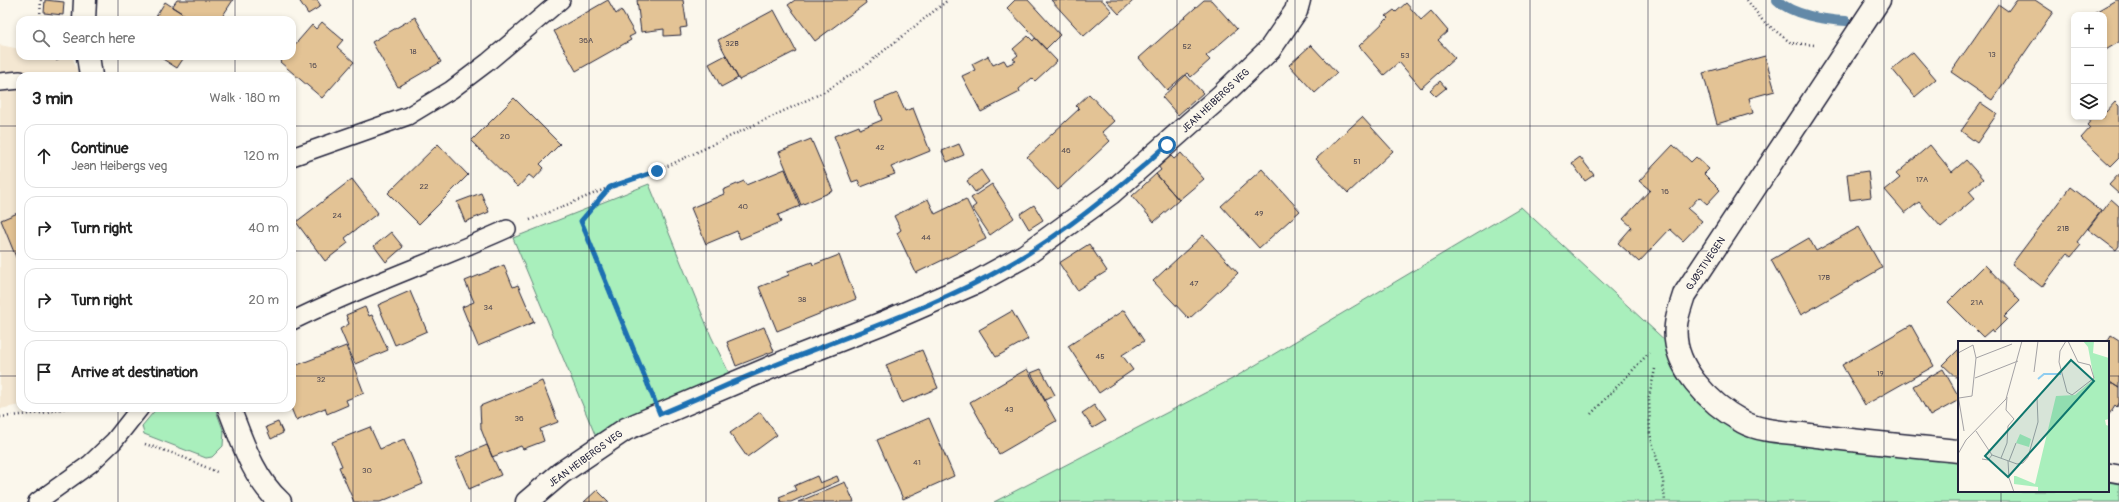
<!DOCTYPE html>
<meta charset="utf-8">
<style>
body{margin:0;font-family:Pangolin,sans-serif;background:#f2f2f2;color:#222}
.controls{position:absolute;right:12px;top:12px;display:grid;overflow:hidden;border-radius:8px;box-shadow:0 2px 6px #0003}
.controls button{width:36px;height:36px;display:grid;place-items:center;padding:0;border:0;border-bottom:1px solid #e0e0e0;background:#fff;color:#222;font:20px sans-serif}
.stop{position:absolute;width:12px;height:12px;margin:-9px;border:3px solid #1f6fb2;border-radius:50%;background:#fff}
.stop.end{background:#1f6fb2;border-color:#fff;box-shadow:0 1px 4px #0008}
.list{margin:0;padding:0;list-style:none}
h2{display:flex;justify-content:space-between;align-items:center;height:52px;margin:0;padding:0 16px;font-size:17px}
h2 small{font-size:13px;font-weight:400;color:#767676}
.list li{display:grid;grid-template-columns:26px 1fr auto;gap:12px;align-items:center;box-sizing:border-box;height:64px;margin:0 8px 8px;padding:0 8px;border:1px solid #e0e0e0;border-radius:12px}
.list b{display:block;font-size:15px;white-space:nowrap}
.list p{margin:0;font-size:13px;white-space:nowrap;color:#767676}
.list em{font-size:13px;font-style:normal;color:#767676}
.icon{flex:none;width:22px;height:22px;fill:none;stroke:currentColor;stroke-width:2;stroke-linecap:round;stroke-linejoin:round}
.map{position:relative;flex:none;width:2119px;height:502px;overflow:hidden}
.search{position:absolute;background:#fff;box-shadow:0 2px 6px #0003;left:16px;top:16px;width:280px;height:44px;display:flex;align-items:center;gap:10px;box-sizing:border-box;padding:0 14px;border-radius:12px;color:#767676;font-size:15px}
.panel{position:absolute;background:#fff;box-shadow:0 2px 6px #0003;left:16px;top:72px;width:280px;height:340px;border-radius:12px}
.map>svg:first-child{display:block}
.built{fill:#f4e7d2}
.green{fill:#a9efbc;stroke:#66887c}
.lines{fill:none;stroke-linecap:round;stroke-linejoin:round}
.stream{stroke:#6389a8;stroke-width:10}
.building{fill:#e3c395;stroke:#22223b}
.service-casing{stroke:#22223b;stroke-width:20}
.minor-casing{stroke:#22223b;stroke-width:25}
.path{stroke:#22223b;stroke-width:2.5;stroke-dasharray:1 3;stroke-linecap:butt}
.service{stroke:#fbf7ec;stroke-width:17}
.minor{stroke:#fbf7ec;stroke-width:22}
.route{stroke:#1f6fb2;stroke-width:5}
.grid{fill:none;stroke:#22223b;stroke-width:1;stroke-opacity:0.55}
.labels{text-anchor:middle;stroke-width:3;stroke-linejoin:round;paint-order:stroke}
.number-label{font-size:8px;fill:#524a52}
.street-label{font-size:10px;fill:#22223b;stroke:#fbf7ec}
.inset-river{fill:none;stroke:#8fcdf0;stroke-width:2}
.inset-road{fill:none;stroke:#a4a2a5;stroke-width:1}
.view{fill:#0f766e;fill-opacity:0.15;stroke:#0f766e;stroke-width:2}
.inset-edge{fill:none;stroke:#22223b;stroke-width:2}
</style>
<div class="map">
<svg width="2119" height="502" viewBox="0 0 2119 502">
<rect width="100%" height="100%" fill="#fbf7ec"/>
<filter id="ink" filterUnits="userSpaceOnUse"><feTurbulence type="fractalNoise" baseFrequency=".025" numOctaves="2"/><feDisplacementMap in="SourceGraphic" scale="8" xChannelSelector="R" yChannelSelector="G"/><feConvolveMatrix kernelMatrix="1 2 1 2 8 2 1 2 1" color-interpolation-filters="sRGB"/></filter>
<g filter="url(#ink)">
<path class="built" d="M0 45 20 49V56H72L79 76H20V405L0 409Z"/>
<path class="green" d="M649 184 711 336 729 373 643 411 596 437 513 238Z
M1521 207 1669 344 1678 375 1694 398 1732 430 1959 461V491H2108V482L2119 484V502H994L1232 379Z
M157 408H215L224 432 223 446 212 457 206 458 144 434 142 426Z"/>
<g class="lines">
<path class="stream" d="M1777 0C1792 15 1825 20 1846 21"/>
</g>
<path class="building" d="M45 0 64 2 63 15 44 13Z
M177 0H233L220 20H188V17L172 7Z
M299 0H317L321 6 308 14Z
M608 0 616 14 621 10 635 34 629 37 631 40 576 71 554 31Z
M637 0H683L687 27 680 28 681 35 664 36V29L641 32Z
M795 0H865L866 3 815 41 788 5Z
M1015 0H1028L1060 35 1046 49 1007 8Z
M1051 0H1102L1112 11 1084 36Z
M1106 0H1134L1119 14Z
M1204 0H1211L1237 29 1206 56 1210 60 1191 77 1187 73 1167 90 1139 58Z
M2016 0H2035L2053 12 1992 100 1951 72 1998 4 2008 11Z
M2116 0H2119V42L2104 51V15H2090Z
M165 2 188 17V20H154Z
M1406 3 1421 20 1431 11 1448 31 1438 40 1455 58 1421 88 1399 62 1384 75 1359 46 1388 18 1386 16 1394 10 1396 12Z
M774 10 796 51 739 80 718 40Z
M415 17 441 62 398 87 372 42Z
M322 22 343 40 337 47 354 62 322 98 280 62 285 56H292V48L312 25 316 29Z
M1028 36 1033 41 1035 38 1057 61 1035 81 1032 78 1019 89 1020 92 981 112 962 76 975 70 972 64 988 56 993 65 1004 60 1007 65 1016 61 1013 59 1018 55 1013 49Z
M1311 45 1337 73 1315 93 1289 65Z
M1913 52 1936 79 1915 97 1892 69Z
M726 55 738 78 721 87 709 64Z
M158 56H185L177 68Z
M1765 56 1775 91 1749 98 1753 113 1717 124 1703 73Z
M1186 75 1203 93 1178 115 1162 97Z
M1440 81 1446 88 1436 96 1430 90Z
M897 93 905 111 913 108 930 151 891 167 895 174 861 187 858 180 852 182 834 136 859 126 860 129 882 120 875 102Z
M1089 94 1114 121 1102 132 1110 141 1058 190 1027 157 1079 109 1076 106Z
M514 98 560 144 540 164 544 168 534 179 529 175 518 187 471 141Z
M2115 102 2119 106V158L2111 166 2081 138 2090 128 2087 125 2094 117H2104V110L2106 112Z
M1981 103 1997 114 1977 143 1961 131Z
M1362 117 1393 151 1348 193 1316 159Z
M811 139 833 191 801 205 779 152Z
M438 144 468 175 419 224 388 193Z
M959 144 964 155 947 162 942 151Z
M1673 145 1691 162 1696 157 1709 169 1704 174 1720 190 1707 204 1699 197 1688 209 1702 221 1683 241 1670 229 1639 262 1618 243 1632 227 1623 219 1650 190 1639 181Z
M1930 145 1952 172 1966 160 1983 179 1969 191 1975 198 1941 227 1919 202 1905 213 1885 190 1900 178 1896 174Z
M1181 153 1204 179 1179 200 1156 174 1161 170 1158 166 1170 155 1174 159Z
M1580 157 1594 175 1585 181 1572 163Z
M785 169 800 206 778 215 781 222 740 239 737 231 706 244 691 208 724 194 723 190 744 181 746 185Z
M1262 169 1300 211 1259 248 1221 206Z
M981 170 989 182 975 192 967 181Z
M1868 171 1871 197 1850 200 1847 174Z
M1156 174 1179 200 1154 222 1132 196Z
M2119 174V194L2109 185Z
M352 179 378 213 345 238 348 243 325 261 296 222Z
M992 184 1014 218 990 235 972 208 976 205 971 198Z
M2070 187 2101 211 2077 242 2081 245 2071 257 2067 254 2042 287 2012 264Z
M481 193 489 212 465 222 457 202Z
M928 199 935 214 966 199 986 239 916 273 897 233 901 230 894 216Z
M2111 199 2119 206V246L2116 250 2088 229Z
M1034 205 1043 220 1029 229 1020 214Z
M20 212V267L1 220Z
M1859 227 1882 268 1801 315 1771 260 1809 238 1816 251Z
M391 232 403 247 386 262 374 246Z
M1203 235 1238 273 1189 319 1153 281Z
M1089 244 1107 271 1077 290 1059 263Z
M839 255 856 299 777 331 759 287 789 275 788 271 812 262 813 265Z
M504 265 513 287 518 285 534 322 478 346 462 307 474 302 465 281Z
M1985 265 2020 301 2004 317 2007 319 1993 333 1991 330 1983 337 1948 302Z
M410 291 427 331 395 345 378 305Z
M365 307 369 316 372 315 388 350 355 364 340 329 349 324 346 315Z
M1124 310 1144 341 1122 355 1133 370 1099 393 1068 346Z
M1012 311 1028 339 996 357 979 330Z
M1911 325 1934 366 1865 405 1842 365Z
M764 327 774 351 736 366 727 342Z
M2111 335 2119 340V388L2108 381 2107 342Z
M346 346 364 393 346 400 348 405 327 414 325 408 296 420 291 408 292 367Z
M1959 349V380L1943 365Z
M922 350 938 388 902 403 886 365Z
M1027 369 1056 421 999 454 970 402Z
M1041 369 1055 395 1045 400 1031 373Z
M1943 369 1959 397V400L1930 416 1913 386Z
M542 381 558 422 540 429 544 441 523 449 521 446 492 457 481 429 480 406Z
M2108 381 2119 388V403L2117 407 2115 405 2108 416Z
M1094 405 1105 421 1093 428 1082 413Z
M760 412 777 435 747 457 730 433Z
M929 418 954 476 903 499 877 440Z
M278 422 283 433 271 439 266 427Z
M370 427 380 449 404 439 423 484 380 502H354L339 467 342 466 332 442Z
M487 445 501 475 469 489 456 458Z
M817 476 820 483 837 476 839 481 791 502H781L779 497 796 490 794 486Z
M845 482 854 502H798Z
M597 490 609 502H584Z"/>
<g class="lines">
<g class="service-casing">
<path id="service" d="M0 82 20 80
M292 157 408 116 451 90 488 62 561 0
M292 321C362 286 436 261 507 229
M2108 472 2119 474
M37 502 90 464 114 441 140 408"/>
</g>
<g class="minor-casing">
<path id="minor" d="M1879 0 1684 295C1681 305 1677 315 1676 325 1671 366 1710 404 1743 422 1759 431 1784 432 1802 434 1854 441 1907 446 1959 451
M84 20 85 0
M88 56 91 76
M229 408C242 441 253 478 280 502
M527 502 561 473 626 429 791 359 883 323 975 283 1024 256 1111 193 1222 95 1270 49 1296 11 1299 0"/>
</g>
<path class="path" d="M41 0 40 16 41 20
M1747 0 1763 21 1791 43 1815 45
M56 56 58 63
M609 188 581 221 649 389
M530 220 610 187 657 171 826 91 866 65 948 0
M1655 369 1649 397 1650 434 1663 481 1665 502
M1591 414 1649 353
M0 417 42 413 68 408
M145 444 178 455 219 473"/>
<use href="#service" class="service"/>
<use href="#minor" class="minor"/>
</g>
</g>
<g class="lines" filter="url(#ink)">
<path class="route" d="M657 171 610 187 581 221 660 414C704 396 748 375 793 358 864 330 943 303 1009 265 1066 232 1118 189 1167 145"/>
</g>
<path class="grid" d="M118 0V20M235 0V20M353 0V502M471 0V502M589 0V502M706 0V502M824 0V502M942 0V502M1060 0V502M1177 0V502M1295 0V502M1413 0V502M1530 0V502M1648 0V502M1766 0V502M1884 0V502M2001 0V342M118 56V76M235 56V76M0 126H20M292 126H2119M0 251H20M292 251H2119M0 376H20M292 376H1959M2108 376H2119M118 408V502M235 408V502M2001 491V502"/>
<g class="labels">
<g class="number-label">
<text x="586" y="43">36A</text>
<text x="732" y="46">32B</text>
<text x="1187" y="49">52</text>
<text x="413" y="54">18</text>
<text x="1992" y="57">13</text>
<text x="1405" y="58">53</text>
<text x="313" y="68">16</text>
<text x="505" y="139">20</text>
<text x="880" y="150">42</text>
<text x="1066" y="153">46</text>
<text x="1357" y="164">51</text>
<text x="1922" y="182">17A</text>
<text x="424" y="189">22</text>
<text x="1665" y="194">16</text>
<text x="743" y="209">40</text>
<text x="1259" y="216">49</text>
<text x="337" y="218">24</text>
<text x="2063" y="231">21B</text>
<text x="926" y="240">44</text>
<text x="1824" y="280">17B</text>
<text x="1194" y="286">47</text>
<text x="802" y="302">38</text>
<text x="1977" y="305">21A</text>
<text x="488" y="310">34</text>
<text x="1100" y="359">45</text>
<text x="1880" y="376">19</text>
<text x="321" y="382">32</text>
<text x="1009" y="412">43</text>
<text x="519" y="421">36</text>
<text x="917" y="465">41</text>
<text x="367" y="473">30</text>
</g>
<g class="street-label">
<text transform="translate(1215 100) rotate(-43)" y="4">JEAN HEIBERGS VEG</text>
<text transform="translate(1705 263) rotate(-56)" y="4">GJØSTIVEGEN</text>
<text transform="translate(585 458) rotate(-36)" y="4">JEAN HEIBERGS VEG</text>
</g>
</g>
<g transform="translate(1958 341)">
<rect width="151" height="151" fill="#fbf7ec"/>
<path d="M125 0H136L135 12 151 17V78L147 79 148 84 151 85V151H80V146L56 143V135H58L77 143 98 55 117 54 136 38 130 6ZM62 93 73 98 71 106 58 102Z" fill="#a9efbc"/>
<path class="inset-river" d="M80 38 86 33H103"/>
<path class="inset-road" d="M108 0 102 10 101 21 109 51 114 54 136 37 132 24 120 21 110 0M0 12 15 4 18 17 14 55 1 57M18 17 54 3M76 31 80 0M17 37 60 20M0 54 6 90M18 90 34 114 59 123 65 122 70 116 80 81 79 56M0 113 8 99 48 58 64 0M43 117 49 102 50 85 56 78 48 69 49 56M24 118 30 119 34 114M50 120 51 137 56 151M51 120 58 102"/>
<path class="view" d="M113 19 136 40 50 136 27 115Z"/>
<rect width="151" height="151" class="inset-edge"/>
</g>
</svg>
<div class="controls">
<button>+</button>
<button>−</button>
<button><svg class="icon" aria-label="layers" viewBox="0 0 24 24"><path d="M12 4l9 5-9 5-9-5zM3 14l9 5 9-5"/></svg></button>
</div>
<div class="stop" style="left:1167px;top:145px"></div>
<div class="stop end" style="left:657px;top:171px"></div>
<div class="search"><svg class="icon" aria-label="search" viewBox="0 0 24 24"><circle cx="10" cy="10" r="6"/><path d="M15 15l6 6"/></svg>Search here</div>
<section class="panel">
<h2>3 min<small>Walk · 180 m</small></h2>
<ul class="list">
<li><svg class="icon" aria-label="ahead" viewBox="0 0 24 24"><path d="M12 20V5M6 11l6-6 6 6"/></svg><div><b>Continue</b><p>Jean Heibergs veg</p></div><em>120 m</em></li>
<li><svg class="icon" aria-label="right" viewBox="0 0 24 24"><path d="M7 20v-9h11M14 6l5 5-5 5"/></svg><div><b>Turn right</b></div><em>40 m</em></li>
<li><svg class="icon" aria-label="right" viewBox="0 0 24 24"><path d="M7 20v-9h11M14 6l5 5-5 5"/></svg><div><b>Turn right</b></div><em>20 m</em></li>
<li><svg class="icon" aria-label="arrive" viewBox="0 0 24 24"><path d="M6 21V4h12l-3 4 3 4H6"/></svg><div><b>Arrive at destination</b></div></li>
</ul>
</section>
</div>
